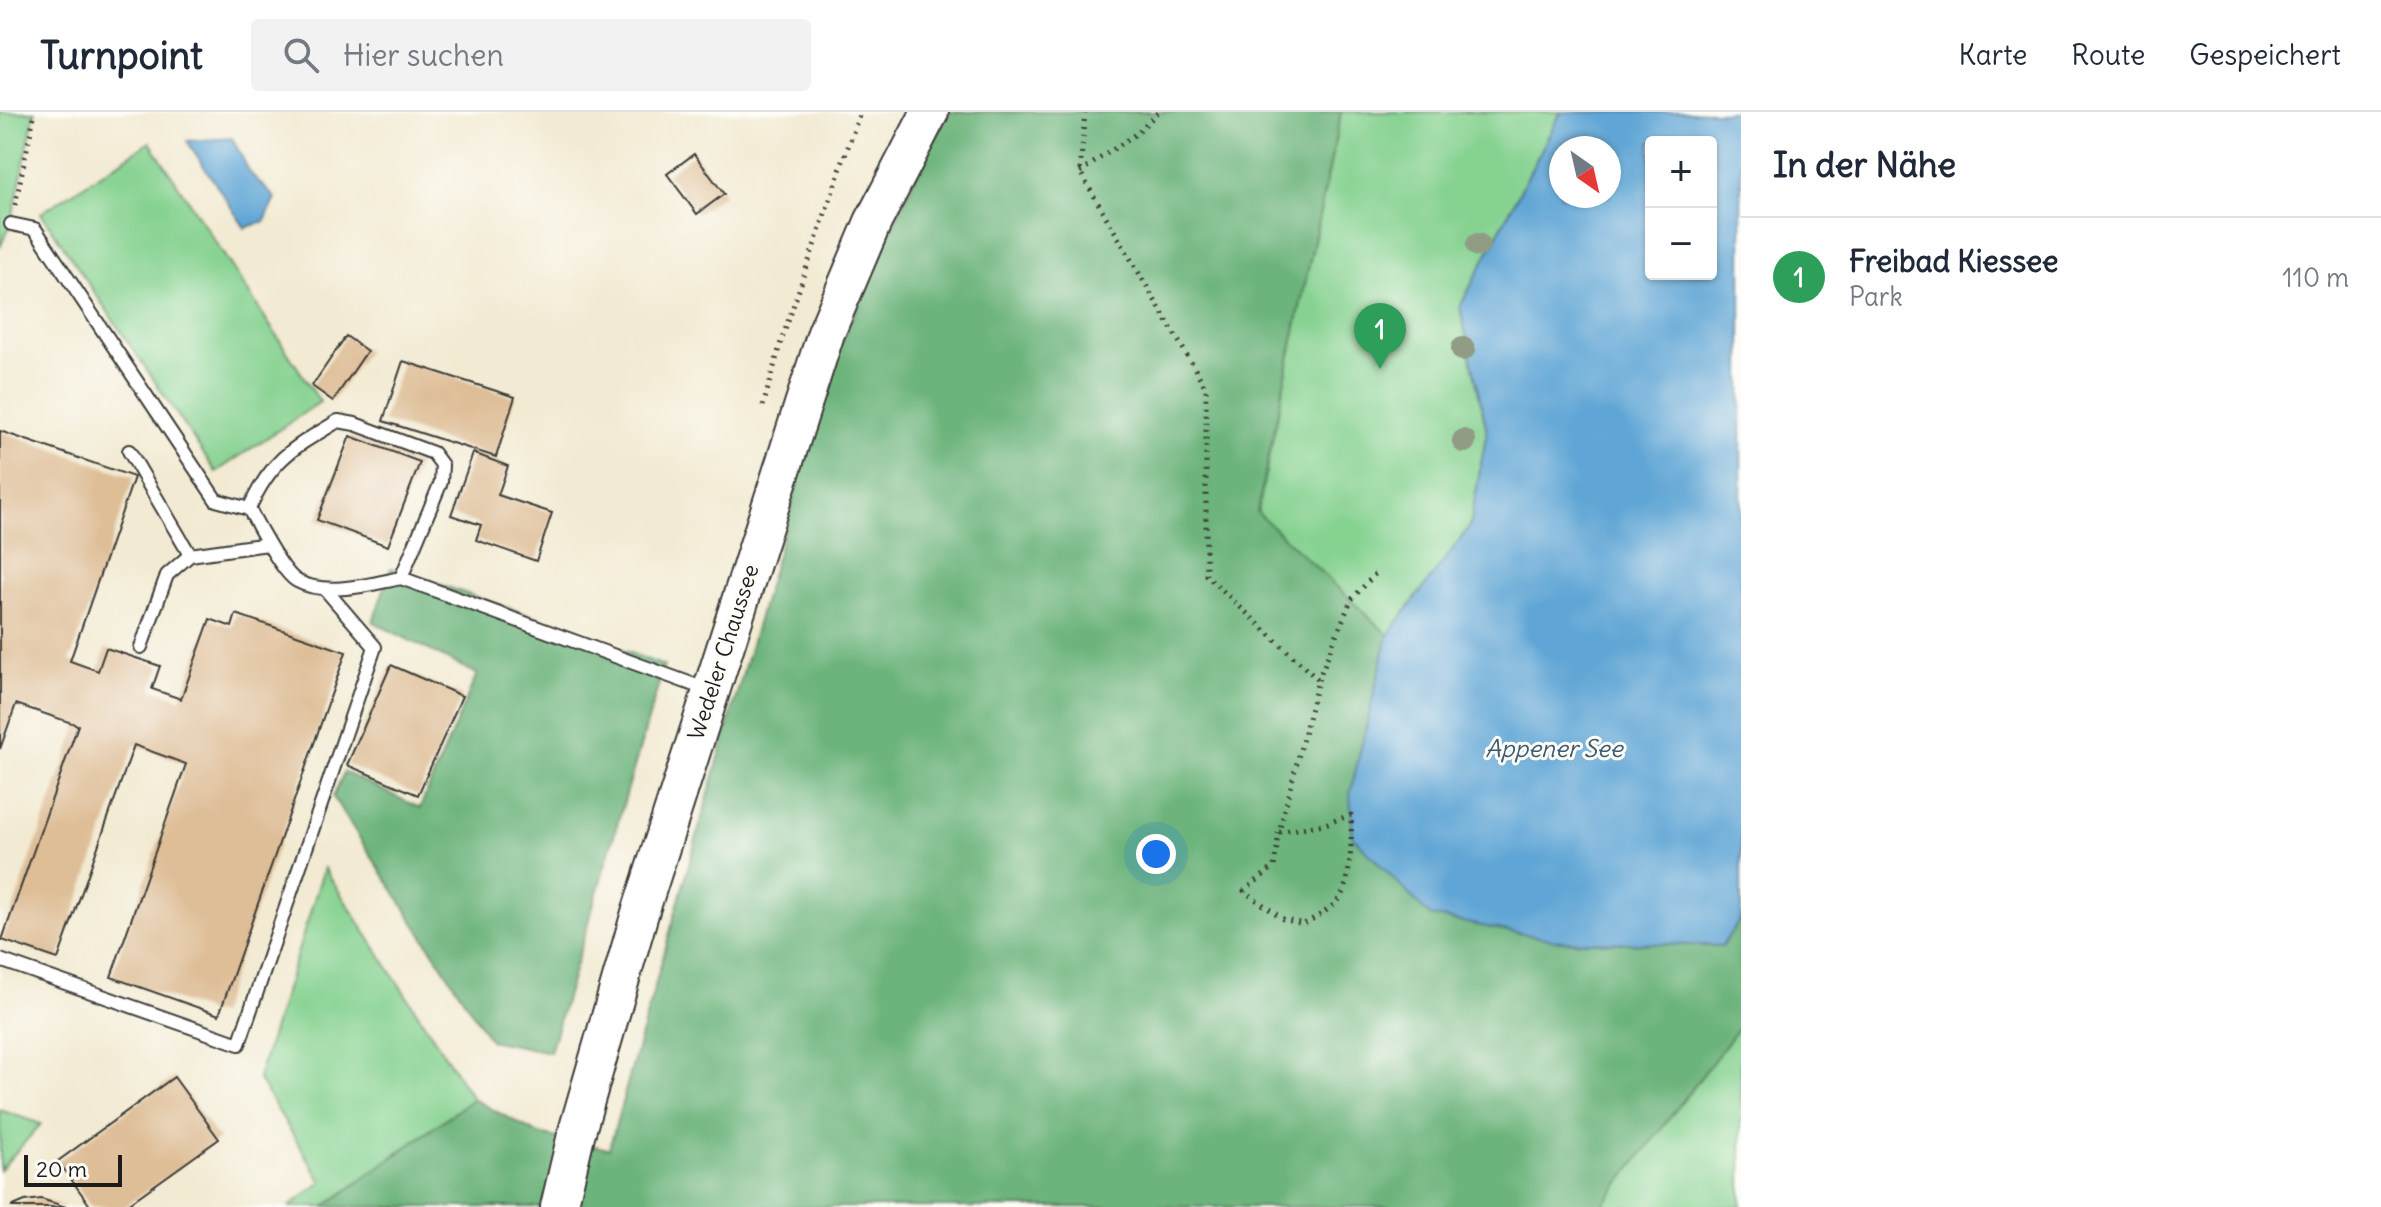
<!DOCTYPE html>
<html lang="de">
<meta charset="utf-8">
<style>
body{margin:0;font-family:Delius,sans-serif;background:#f2f2f3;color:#1f2937}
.controls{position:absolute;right:24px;top:24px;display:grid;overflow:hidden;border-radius:8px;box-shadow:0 2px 6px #0004}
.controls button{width:72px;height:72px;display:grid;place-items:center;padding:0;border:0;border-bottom:2px solid #e0e1e3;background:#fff;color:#1f2937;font:40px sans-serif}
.compass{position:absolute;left:1549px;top:24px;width:72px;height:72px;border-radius:50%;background:#fff;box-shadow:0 2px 6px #0004;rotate:146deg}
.scale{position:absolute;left:24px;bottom:20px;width:98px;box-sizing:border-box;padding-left:8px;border:4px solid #1c1c1c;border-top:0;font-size:22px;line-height:28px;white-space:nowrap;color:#1c1c1c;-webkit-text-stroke:6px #fdfcf7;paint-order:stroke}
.you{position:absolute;left:1156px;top:742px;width:28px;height:28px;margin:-20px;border:6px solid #fff;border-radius:50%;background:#1a73e8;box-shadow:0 0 0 12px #1a73e833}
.badge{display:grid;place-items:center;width:52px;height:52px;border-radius:50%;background:#b5179e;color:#fff;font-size:26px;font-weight:700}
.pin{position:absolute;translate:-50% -66px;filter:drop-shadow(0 2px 4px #0008)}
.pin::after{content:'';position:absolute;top:42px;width:28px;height:24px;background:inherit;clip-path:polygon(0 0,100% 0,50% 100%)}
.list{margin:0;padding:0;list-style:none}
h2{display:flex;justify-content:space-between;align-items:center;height:104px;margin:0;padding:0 32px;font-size:34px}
h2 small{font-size:26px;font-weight:400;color:#747a83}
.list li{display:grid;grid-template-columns:52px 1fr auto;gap:24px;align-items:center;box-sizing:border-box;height:120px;padding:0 32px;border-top:2px solid #e0e1e3}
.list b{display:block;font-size:30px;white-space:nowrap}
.list p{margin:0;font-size:26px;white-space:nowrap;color:#747a83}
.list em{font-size:26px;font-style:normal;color:#747a83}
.icon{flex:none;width:44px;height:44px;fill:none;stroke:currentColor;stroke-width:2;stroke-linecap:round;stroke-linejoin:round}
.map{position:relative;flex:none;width:1741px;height:1095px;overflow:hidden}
header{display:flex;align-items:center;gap:48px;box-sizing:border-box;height:112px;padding:0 40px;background:#fff;border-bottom:2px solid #e0e1e3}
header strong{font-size:38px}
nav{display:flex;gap:44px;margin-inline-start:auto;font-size:28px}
.search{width:560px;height:72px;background:#f2f2f3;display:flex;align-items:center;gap:20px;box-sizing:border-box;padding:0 28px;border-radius:8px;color:#747a83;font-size:30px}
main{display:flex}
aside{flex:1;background:#fff}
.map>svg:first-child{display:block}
.green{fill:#86d291;stroke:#517756;stroke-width:2}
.forest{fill:#6cb47b;stroke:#44684c;stroke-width:2}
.water{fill:#5fa5d5;stroke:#3e6078;stroke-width:2;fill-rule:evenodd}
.building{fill:#debe97}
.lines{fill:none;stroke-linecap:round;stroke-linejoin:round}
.service-casing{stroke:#3c3b37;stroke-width:16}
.secondary-casing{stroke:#3c3b37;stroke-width:40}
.path{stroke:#3c3b37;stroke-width:5;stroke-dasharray:2 6;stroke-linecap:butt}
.service{stroke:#fff;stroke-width:12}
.secondary{stroke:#fff;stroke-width:36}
.tree{fill:#919c84}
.labels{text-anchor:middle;stroke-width:6;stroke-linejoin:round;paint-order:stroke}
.street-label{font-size:22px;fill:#1c1c1c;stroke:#fdfcf7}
.water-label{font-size:24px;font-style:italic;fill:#3a5a6f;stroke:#fdfcf7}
</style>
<header>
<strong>Turnpoint</strong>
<div class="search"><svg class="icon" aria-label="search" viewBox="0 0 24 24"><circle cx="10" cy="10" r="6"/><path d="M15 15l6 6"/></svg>Hier suchen</div>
<nav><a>Karte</a><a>Route</a><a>Gespeichert</a></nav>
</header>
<main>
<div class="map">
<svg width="1741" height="1095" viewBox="0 0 1741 1095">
<rect width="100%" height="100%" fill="#fdfcf7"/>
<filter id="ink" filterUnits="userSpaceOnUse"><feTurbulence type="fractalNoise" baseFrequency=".0125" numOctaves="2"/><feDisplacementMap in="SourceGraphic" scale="16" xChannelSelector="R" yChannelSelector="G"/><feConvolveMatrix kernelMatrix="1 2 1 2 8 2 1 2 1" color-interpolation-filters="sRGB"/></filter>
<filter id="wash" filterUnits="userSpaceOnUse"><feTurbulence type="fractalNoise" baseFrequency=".006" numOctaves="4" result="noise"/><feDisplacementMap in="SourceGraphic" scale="32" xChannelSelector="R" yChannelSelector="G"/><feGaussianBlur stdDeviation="1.8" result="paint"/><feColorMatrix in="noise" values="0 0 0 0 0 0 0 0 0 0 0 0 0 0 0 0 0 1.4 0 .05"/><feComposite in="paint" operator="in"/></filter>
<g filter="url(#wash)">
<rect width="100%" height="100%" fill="#f2ead2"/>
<path class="green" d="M0 0H35L11 112 0 135Z
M1341 0H1561L1460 195 1487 319 1470 415 1388 523 1257 401Z
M150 30 320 290 216 360 41 101Z
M324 756 473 987 324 1095H289L322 1070 258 966Z
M1741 913V1095H1601Z
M0 998 41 1012 0 1058Z"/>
<path class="forest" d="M949 0H1341L1257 400 1388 523 1350 682 1560 829 1722 834 1741 806V913L1601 1095H324L473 987 539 1022 609 1037 747 546 834 247 924 45Z
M391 456 535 505 664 554 550 940 490 928 333 685 344 660 420 696 477 562 373 510Z"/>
<path class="water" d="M1561 0H1741V806L1722 834 1560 829 1430 804 1353 725 1350 682 1388 523 1470 414 1487 319 1460 195ZM1651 30H1711V162H1651ZM1561 36H1609V84H1561Z
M232 26 250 61 275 86 265 109 245 116 187 29Z"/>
<g id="blocks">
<path class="building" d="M694 42 724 82 697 102 667 62Z
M346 224 367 239 333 289 312 274Z
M403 249 515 285 496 345 383 309Z
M0 319 134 365 70 549 98 559 106 536 160 554 152 577 181 587 210 507 232 515 236 502 346 540 219 903 111 865 186 652 134 633 58 847 2 828 78 613 16 592 0 637Z
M350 324 420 350 388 434 317 408Z
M473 341 508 354 498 383 552 401 536 449 476 428 481 413 451 403Z
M391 553 462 584 418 683 347 653Z
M174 965 219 1027 124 1095H91L58 1049Z
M41 1087 66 1095H11L25 1089Z"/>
</g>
</g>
<g filter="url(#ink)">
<use href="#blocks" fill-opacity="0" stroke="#3c3b37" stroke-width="2"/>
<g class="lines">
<g class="service-casing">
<path id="service" d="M11 112 35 117 216 388 249 397C258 413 282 461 297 469 326 485 371 472 401 466L441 370 442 353 433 341 355 312 338 309C293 336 271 347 249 397
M129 339 190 443
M401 466 708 578
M141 535 167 463 190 443 268 432
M0 848 239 932 375 535 325 477"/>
</g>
<g class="secondary-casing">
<path id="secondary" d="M559 1095 576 1023 640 801 826 221 873 110 930 0"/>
</g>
<path class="path" d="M1085 0 1080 60 1206 276V463L1318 568 1279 720 1274 755 1244 779 1283 807 1304 812C1318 804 1336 795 1343 780 1351 763 1352 721 1351 703L1325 712 1279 720
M1080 60 1137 21 1158 0
M15 93 35 0
M763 294 781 230 860 0
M1318 568 1351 488 1376 461"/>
<use href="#service" class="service"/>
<use href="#secondary" class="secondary"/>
</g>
<g class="tree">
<circle cx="1478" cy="133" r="12"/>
<circle cx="1463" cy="237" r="12"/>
<circle cx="1464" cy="329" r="12"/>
</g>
</g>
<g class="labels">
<g class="street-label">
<text transform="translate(723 540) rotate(-72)" y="8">Wedeler Chaussee</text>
</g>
<g class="water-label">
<text x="1554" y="645">Appener See</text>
</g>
</g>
</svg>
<div class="controls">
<button>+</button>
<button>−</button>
</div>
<svg class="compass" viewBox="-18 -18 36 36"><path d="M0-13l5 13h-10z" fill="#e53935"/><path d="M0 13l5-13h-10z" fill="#747a83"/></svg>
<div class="scale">20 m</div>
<div class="you"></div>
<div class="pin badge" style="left:1380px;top:257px;background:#2e9e5b">1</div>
</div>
<aside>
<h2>In der Nähe<small></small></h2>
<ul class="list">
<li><span class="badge" style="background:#2e9e5b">1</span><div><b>Freibad Kiessee</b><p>Park</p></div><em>110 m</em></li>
</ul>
</aside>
</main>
